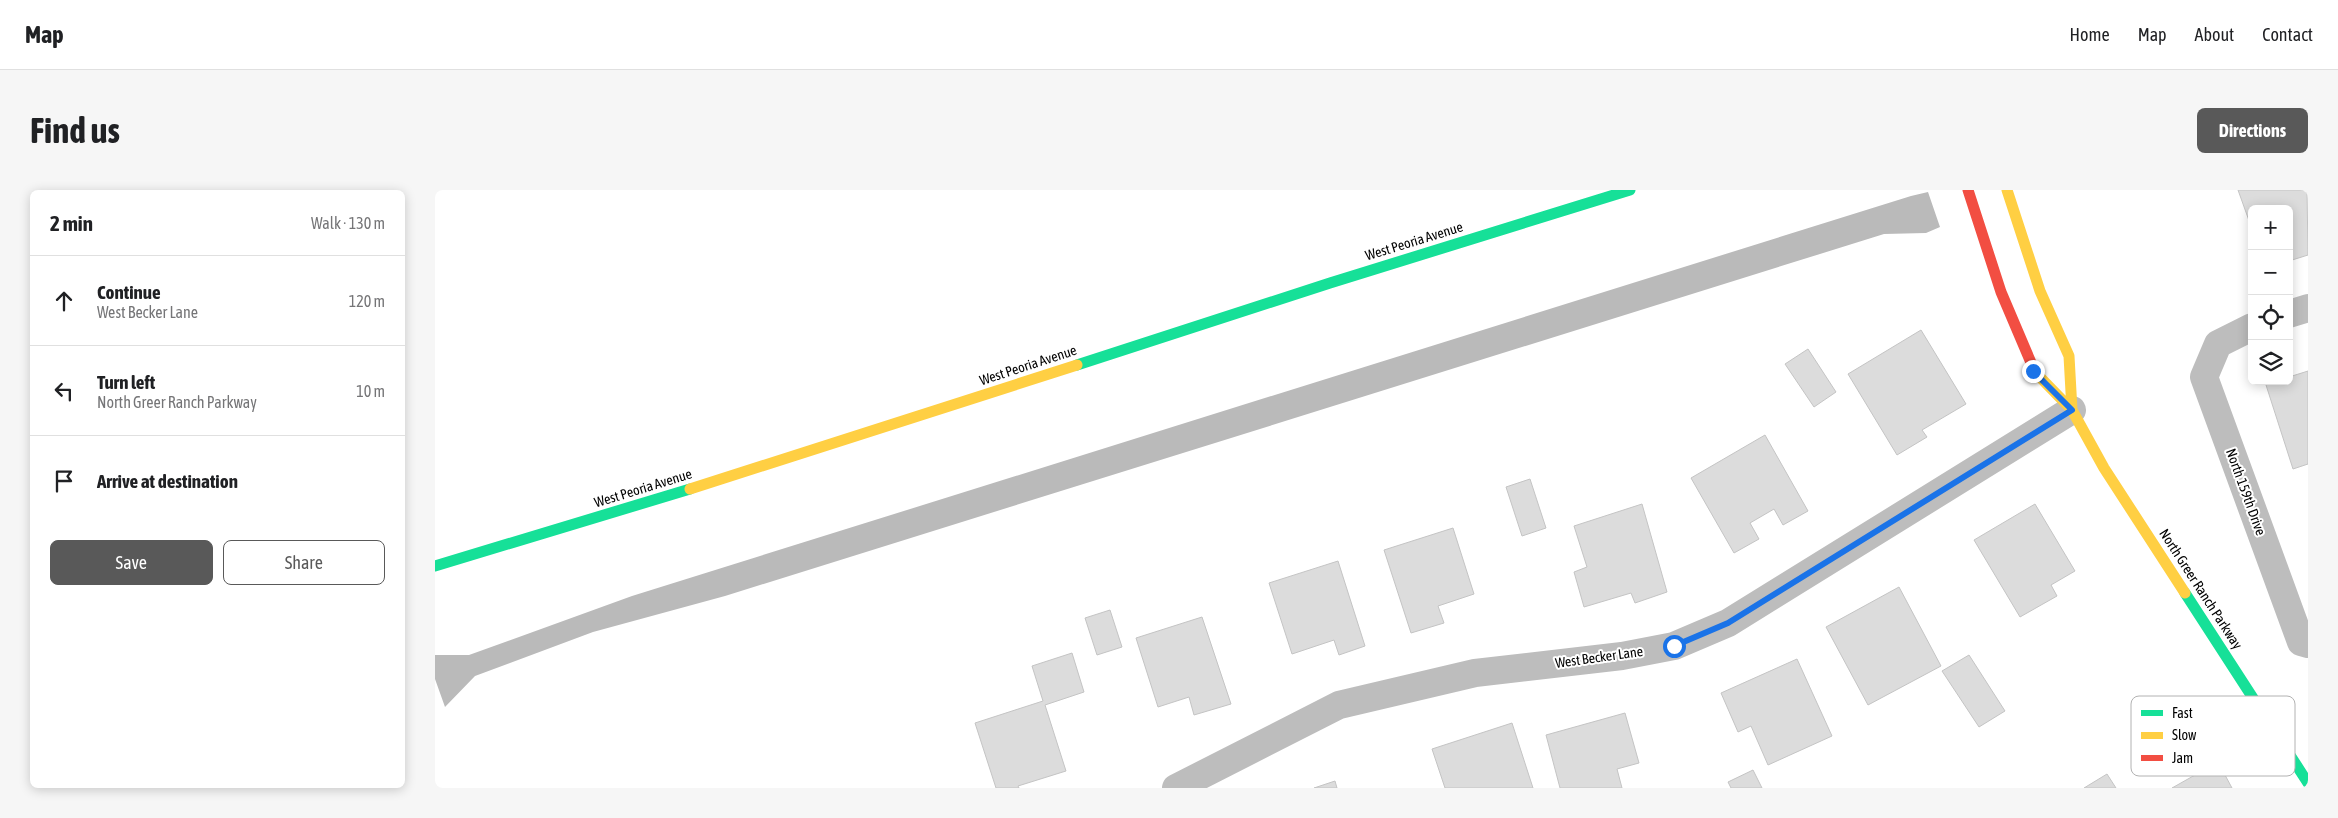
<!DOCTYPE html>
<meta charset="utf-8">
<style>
body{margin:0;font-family:"Asap Condensed",sans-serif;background:#f6f6f6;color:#202124}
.controls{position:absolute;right:15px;top:15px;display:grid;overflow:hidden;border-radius:8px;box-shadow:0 2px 12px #0003}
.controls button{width:45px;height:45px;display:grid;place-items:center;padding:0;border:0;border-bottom:1px solid #e0e0e0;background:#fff;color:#202124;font:25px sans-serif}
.stop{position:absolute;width:15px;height:15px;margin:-11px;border:4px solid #1a73e8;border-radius:50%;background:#fff}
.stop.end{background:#1a73e8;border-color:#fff;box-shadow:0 1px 5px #0008}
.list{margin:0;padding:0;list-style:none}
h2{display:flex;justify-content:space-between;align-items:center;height:65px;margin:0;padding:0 20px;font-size:21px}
h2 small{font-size:16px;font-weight:400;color:#757577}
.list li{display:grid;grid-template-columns:32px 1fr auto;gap:15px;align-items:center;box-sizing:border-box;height:90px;padding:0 20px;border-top:1px solid #e0e0e0}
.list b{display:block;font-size:19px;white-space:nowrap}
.list p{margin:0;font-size:16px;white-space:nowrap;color:#757577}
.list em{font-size:16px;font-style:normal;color:#757577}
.actions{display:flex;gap:10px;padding:15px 20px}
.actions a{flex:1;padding:11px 0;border:1px solid #595959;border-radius:8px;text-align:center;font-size:18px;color:#595959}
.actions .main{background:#595959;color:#fff}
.icon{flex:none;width:28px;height:28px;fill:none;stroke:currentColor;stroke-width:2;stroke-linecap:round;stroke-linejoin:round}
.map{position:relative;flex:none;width:1873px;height:598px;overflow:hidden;border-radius:8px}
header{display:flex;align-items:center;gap:30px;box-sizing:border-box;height:70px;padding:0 25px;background:#fff;border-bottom:1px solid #e0e0e0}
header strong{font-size:24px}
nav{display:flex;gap:28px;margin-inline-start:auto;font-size:18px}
.intro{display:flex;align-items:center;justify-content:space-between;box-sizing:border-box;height:120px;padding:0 30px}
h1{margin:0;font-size:35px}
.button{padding:12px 22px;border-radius:8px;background:#595959;color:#fff;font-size:18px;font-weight:700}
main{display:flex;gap:30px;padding:0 30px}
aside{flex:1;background:#fff;border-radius:8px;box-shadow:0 2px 12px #0003}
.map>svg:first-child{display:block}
.water{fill:#bababa}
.building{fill:#dcdcdc;stroke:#c4c4c4}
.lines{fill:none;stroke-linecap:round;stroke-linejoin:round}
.street{stroke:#bdbdbd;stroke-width:28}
.fast{stroke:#16e098;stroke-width:11}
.slow{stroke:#ffcf43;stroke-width:11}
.jam{stroke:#f24e42;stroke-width:11}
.route{stroke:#1a73e8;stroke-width:6}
.labels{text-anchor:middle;stroke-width:4;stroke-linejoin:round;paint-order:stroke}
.street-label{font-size:14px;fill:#000;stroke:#fff}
.key{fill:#fff;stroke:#b2b2b2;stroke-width:1}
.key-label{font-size:14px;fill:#000}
</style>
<header>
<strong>Map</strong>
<nav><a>Home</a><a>Map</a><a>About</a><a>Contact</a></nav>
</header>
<div class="intro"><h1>Find us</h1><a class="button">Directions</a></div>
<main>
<aside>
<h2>2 min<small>Walk · 130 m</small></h2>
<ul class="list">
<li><svg class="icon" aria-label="ahead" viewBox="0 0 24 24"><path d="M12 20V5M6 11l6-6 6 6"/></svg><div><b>Continue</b><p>West Becker Lane</p></div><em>120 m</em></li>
<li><svg class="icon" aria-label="left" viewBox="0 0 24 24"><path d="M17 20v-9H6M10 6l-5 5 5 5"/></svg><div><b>Turn left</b><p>North Greer Ranch Parkway</p></div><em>10 m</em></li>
<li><svg class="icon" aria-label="arrive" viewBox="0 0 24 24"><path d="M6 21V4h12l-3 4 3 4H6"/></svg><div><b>Arrive at destination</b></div></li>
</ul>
<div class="actions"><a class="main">Save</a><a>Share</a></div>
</aside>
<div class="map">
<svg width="1873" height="598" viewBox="0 0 1873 598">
<rect width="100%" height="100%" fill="#fff"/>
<path class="water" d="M1493 2 1505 37 1491 43 1449 44 290 406 158 442 40 486 10 517 0 489V465H34L197 406 1476 6Z"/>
<path class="building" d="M1803 0H1872L1873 65 1854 71V19H1817V39Z
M1486 140 1531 214 1487 240 1492 247 1462 265 1413 184Z
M1373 159 1401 202 1379 217 1350 174Z
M1873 181V274L1858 279 1831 195 1842 191H1854V187Z
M1330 245 1373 321 1348 335 1339 319 1315 333 1324 349 1299 363 1256 288Z
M1095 289 1111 338 1087 346 1071 297Z
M1207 314 1232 402 1200 413 1196 403 1149 417 1139 382 1152 377 1139 336Z
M1600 314 1640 381 1616 395 1622 406 1585 427 1539 350Z
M1018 338 1039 404 1003 416 1009 433 976 443 949 360Z
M903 371 930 456 904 465 899 450 857 464 834 393Z
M1464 397 1506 476 1433 515 1391 437Z
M675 420 687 457 662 465 650 428Z
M767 427 796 514 759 525 754 507 723 517 701 448Z
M637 463 649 502 610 515 631 581 583 596 584 598H561L540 533 608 511 597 476Z
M1534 465 1570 521 1544 537 1507 481Z
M1362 469 1397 546 1333 575 1316 536 1303 542 1286 503Z
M1190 523 1204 573 1182 579 1187 598H1125L1111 545Z
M1077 533 1098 598H1010L997 559Z
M1783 572 1797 598H1737Z
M1318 580 1327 598H1296L1293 592Z
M1672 584 1681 598H1649Z
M900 591 902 598H879Z"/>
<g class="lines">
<path class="street" d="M1854 124 1873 118
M1817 137 1783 154 1769 187 1866 452 1873 454
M741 598 904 515 1040 483 1187 466 1239 456 1293 433 1637 220"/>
<path class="fast" d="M642 175 895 93 1195 0
M0 376 255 299
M1750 403 1873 593"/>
<path class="slow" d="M1572 0 1605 101 1634 166 1637 220
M1600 182 1637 220 1669 278 1750 403
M255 299 642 175"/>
<path class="jam" d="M1533 0 1566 102 1600 182"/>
</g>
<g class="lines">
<path class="route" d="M1239 456 1293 433 1637 220 1598 181"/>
</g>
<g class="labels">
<g class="street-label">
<text transform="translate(979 51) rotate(-17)" y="5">West Peoria Avenue</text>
<text transform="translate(593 175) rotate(-18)" y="5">West Peoria Avenue</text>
<text transform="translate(208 298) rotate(-17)" y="5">West Peoria Avenue</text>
<text transform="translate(1811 302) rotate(70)" y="5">North 159th Drive</text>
<text transform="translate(1766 399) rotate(57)" y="5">North Greer Ranch Parkway</text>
<text transform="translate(1164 467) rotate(-8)" y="5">West Becker Lane</text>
</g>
</g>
<rect x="1696" y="506" width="164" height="80" rx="8" class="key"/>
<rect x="1706" y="520" width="22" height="6" fill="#16e098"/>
<rect x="1706" y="542" width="22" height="7" fill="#ffcf43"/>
<rect x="1706" y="565" width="22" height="6" fill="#f24e42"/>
<g class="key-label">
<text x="1737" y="528">Fast</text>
<text x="1737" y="550">Slow</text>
<text x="1737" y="573">Jam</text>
</g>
</svg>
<div class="controls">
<button>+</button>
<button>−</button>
<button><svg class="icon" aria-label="locate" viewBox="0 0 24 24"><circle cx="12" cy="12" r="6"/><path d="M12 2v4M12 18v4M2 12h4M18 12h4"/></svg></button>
<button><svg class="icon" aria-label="layers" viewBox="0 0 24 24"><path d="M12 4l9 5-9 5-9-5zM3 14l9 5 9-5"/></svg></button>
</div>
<div class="stop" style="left:1239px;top:456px"></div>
<div class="stop end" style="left:1598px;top:181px"></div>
</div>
</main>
